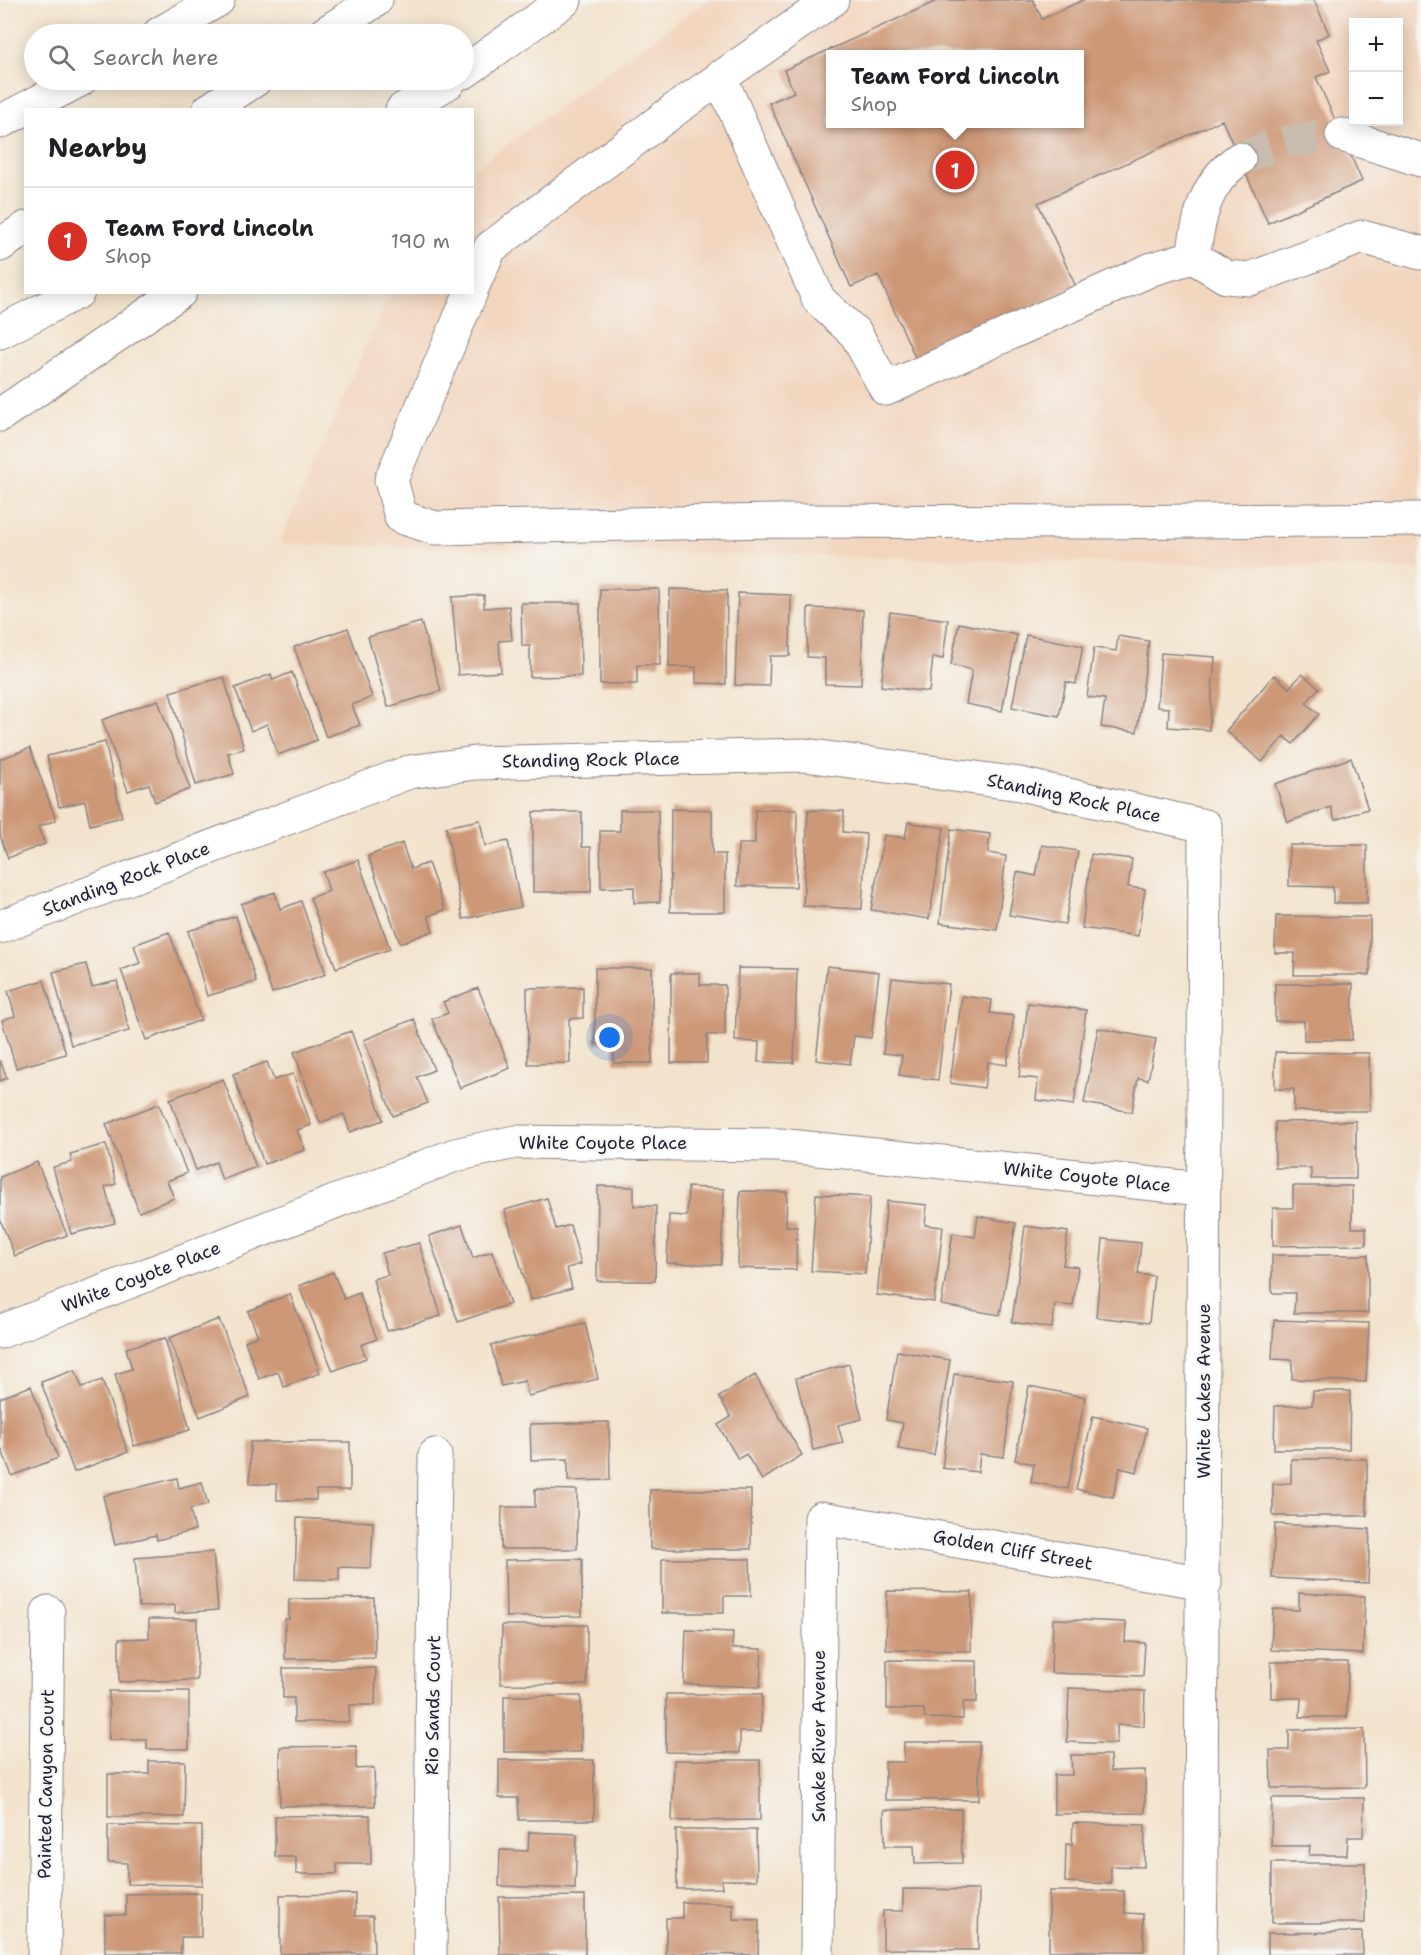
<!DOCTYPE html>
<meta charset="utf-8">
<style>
body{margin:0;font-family:"Shantell Sans",sans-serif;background:#f2f2f2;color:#202124}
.controls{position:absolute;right:18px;top:18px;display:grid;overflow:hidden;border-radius:0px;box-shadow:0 3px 15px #0003}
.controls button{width:54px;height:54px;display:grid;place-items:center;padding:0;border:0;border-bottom:2px solid #e0e0e0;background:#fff;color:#202124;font:30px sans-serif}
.you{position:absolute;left:610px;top:1038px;width:21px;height:21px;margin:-15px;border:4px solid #fff;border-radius:50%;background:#1a73e8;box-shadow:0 0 0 9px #1a73e833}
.badge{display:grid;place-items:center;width:39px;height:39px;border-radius:50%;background:#d93025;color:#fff;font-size:20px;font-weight:700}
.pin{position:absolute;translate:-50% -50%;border:3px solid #fff;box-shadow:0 2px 6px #0006}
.popup{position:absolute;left:826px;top:50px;width:258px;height:78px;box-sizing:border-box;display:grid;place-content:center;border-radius:0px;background:#fff;filter:drop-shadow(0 2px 4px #0005);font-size:20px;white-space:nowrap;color:#757577}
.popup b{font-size:22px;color:#202124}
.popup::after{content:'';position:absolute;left:50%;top:100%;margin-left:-12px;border:12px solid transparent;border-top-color:#fff}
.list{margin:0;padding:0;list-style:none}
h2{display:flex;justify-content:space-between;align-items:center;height:78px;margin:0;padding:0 24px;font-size:26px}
h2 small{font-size:20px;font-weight:400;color:#757577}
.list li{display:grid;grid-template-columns:39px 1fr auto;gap:18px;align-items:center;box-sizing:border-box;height:108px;padding:0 24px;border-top:2px solid #e0e0e0}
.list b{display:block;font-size:22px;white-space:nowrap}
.list p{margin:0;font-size:20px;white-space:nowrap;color:#757577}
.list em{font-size:20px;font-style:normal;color:#757577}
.icon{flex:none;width:33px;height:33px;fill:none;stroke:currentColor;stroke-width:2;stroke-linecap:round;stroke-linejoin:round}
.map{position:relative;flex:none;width:1421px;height:1955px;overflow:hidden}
.search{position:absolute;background:#fff;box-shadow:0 3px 15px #0003;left:24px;top:24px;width:450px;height:66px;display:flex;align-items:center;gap:15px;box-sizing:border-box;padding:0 21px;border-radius:33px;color:#757577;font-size:22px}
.panel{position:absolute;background:#fff;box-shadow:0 3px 15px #0003;left:24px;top:108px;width:450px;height:186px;border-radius:0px}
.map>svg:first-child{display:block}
.built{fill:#f2d5bd;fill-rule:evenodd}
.building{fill:#cd9877;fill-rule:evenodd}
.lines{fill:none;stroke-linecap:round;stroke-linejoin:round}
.minor-tunnel{stroke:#c9bcaf;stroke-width:33;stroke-dasharray:33 16;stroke-linecap:butt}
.minor-casing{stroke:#8a8284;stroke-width:35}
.major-casing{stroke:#8a8284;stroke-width:35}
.highway-casing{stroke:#8a8284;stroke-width:35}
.minor{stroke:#fff;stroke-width:33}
.major{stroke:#fff;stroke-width:33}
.highway{stroke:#fff;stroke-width:33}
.labels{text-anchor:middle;stroke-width:4.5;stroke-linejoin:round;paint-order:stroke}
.street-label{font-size:18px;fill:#22223b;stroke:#f6f6f2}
</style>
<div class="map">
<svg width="1421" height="1955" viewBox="0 0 1421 1955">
<rect width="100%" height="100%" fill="#f6f6f2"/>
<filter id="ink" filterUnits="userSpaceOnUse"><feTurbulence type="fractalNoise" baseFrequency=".0167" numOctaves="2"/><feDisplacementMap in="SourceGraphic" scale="12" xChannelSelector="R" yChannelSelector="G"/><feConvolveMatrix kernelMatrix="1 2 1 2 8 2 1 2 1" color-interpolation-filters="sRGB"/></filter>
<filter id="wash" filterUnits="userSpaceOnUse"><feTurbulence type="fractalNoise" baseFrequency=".008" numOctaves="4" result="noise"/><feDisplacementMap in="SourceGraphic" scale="24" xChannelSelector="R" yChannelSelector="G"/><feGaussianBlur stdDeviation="1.35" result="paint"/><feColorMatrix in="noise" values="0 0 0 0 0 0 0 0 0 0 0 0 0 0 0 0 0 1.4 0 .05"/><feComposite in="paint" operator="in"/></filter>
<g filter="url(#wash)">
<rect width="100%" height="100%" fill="#f3e3cc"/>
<path class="built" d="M707 0H1421V569L279 544 389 293 472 292 473 169ZM1354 22H1398V122H1354ZM830 54H1080V124H830Z"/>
<g id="blocks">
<path class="building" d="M939 0H1033L1042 19 1083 0H1314L1329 34 1316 40 1330 71 1316 77 1362 181 1268 223 1222 120 1038 203 1076 287 916 359 878 275 851 287 769 103 794 92 784 70ZM830 54H1080V124H830Z
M600 589H659L660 665H637V684H600Z
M670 589 727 590 726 684 696 683V667H669Z
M738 593 791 595 790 656H770L769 686 735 685Z
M484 595V608L509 606 512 640 499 641 501 672 458 675 452 597Z
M521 603H580L581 676 530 677V646H522Z
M808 608 863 610 861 685 825 684V658L807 657Z
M890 612 948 620 943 659 933 657 929 692 881 686Z
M421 622 441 691 388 707 368 637Z
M959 623 1017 635 1002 711 966 704 972 670 951 665Z
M348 628 372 697 352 705 360 725 326 737 294 647Z
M1026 635 1083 646 1076 684 1066 682 1059 716 1012 707Z
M1118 636 1149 641 1137 732 1101 727 1105 699 1087 697 1094 648 1116 651Z
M1161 653 1215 657 1209 730 1168 727 1169 708 1157 707Z
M292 672 317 740 278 755 267 724 251 731 235 688 271 674 273 680Z
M1302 674 1319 688 1306 703 1319 714 1293 744 1284 736 1262 762 1226 731 1274 675 1289 688Z
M224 677 244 749 228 753 234 774 196 785 170 692Z
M158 700 190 789 155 802 149 784 128 791 102 720Z
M105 742 122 817 90 825 85 801 59 807 47 756Z
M30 748 56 820 38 827 45 844 8 858 0 835V759Z
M1351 758 1368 809 1335 820 1331 807 1288 822 1275 784Z
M671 809 712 810V854H725V912H670Z
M620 810H658L660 902 634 903V887L601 888 600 831H620Z
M755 810H797L796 887 737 886 738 844H755Z
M808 810 844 811 843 832 866 834 862 909 803 906Z
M533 812H582V847H591V892H533Z
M480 820 485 846 508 841 521 907 463 919 446 827Z
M908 822 944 828 929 919 871 910 884 835 905 838Z
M951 829 990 834 988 853 1006 856 997 930 940 923Z
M402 843 411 869 428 863 445 910 428 916 433 931 400 943 368 856Z
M1042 845 1078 851 1065 924 1009 915 1017 872 1036 876Z
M1289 845H1367V903H1333V887L1289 886Z
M1091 854 1132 859 1128 887 1145 889 1138 936 1082 928Z
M358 860 390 949 336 968 310 898 329 891 323 872Z
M275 892 280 909 301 901 326 974 272 993 241 904Z
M236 916 256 982 207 996 188 931Z
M1276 916 1370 917V975H1294L1295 953H1275Z
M169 932 201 1020 146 1040 121 970 140 963 134 945Z
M86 964 92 987 117 981 129 1031 71 1045 53 972Z
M827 966 879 972 871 1038 854 1036 850 1064 816 1060Z
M595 968H652V1063H614V1044H595Z
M738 968 797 969 794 1063 758 1062 759 1042 735 1041Z
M671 973H700V985H725V1035H707V1063H671Z
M892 978 949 984 938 1080 899 1075 902 1055 883 1053Z
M44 980 66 1054 16 1068 2 1020 15 1016 8 991Z
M1275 984H1353L1352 1040H1304V1021H1275Z
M583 987V1018L569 1019 570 1063 528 1064 527 988Z
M478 988 510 1068 460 1088 432 1019 448 1013 443 1002Z
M962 996 992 1000 990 1013 1014 1016 1007 1065 988 1062 984 1088 950 1083Z
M1028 1003 1086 1010 1074 1105 1036 1100 1038 1079 1019 1077Z
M414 1019 434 1070 417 1077 428 1103 393 1116 364 1040Z
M1098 1028 1156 1039 1148 1080 1138 1078 1132 1112 1084 1103Z
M351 1031 383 1120 350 1132 344 1114 320 1123 294 1052Z
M1275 1052 1369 1053 1370 1111H1294V1089H1275Z
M0 1060 7 1078 0 1081Z
M267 1062 274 1080 293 1074 311 1125 297 1130 305 1150 264 1164 233 1074Z
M223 1079 256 1167 222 1180 216 1162 196 1170 170 1099Z
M159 1104 187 1173 167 1181 174 1198 139 1212 106 1124Z
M1356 1121V1179H1311V1168H1275V1122Z
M106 1144 116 1184 105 1187 115 1223 71 1234 53 1167 72 1162 70 1154Z
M37 1162 67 1235 15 1256 0 1219V1177Z
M598 1186 634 1187V1206H656L655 1281H597Z
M1293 1186H1352V1228H1366V1245L1273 1246V1208H1293Z
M688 1187 724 1189 721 1265 667 1263 669 1215 687 1216Z
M740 1191 787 1192 786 1226 797 1227 796 1270 738 1268Z
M816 1194 870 1197 865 1274 811 1271Z
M547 1198 556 1229 570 1225 581 1264 567 1268 572 1288 530 1300 505 1210Z
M887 1201 927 1205 925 1225 943 1227 934 1302 877 1295Z
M978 1216 1016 1223 1000 1315 941 1305 953 1233 975 1237Z
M462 1225 473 1258 492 1251 510 1304 458 1322 429 1236Z
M1025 1226 1068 1232 1063 1265 1078 1267 1073 1306 1055 1304 1052 1328 1012 1322Z
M1103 1239 1141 1243 1138 1274 1154 1276 1149 1323 1096 1317Z
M419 1243 441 1316 387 1331 373 1279 388 1275 382 1253Z
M1272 1255H1368V1313H1294L1295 1293H1272Z
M333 1272 344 1299 359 1293 377 1339 361 1345 366 1358 333 1371 299 1286Z
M290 1294 320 1373 284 1387 278 1372 259 1379 245 1341 258 1336 248 1311Z
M219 1319 250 1397 200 1417 169 1338Z
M1274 1320 1369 1323 1366 1382 1292 1379V1360L1272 1359Z
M585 1323 598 1379 528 1396 525 1381 501 1386 491 1345Z
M165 1338 190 1430 134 1446 115 1374 132 1369 126 1348Z
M897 1351 950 1360 934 1455 898 1449 903 1423 886 1420Z
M849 1364 862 1419 838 1425 843 1443 813 1450 796 1378Z
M75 1370 82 1387 102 1380 128 1452 74 1472 41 1382Z
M954 1374 1013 1381 1004 1457 980 1454 978 1472 942 1468Z
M755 1375 802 1455 762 1480 746 1454 738 1459 718 1425 731 1417 719 1397Z
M31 1386 58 1458 12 1476 0 1445V1398Z
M1029 1386 1085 1397 1068 1489 1031 1482 1034 1464 1015 1460Z
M1313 1391H1350L1349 1449H1274L1275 1406 1312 1405Z
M1093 1416 1147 1428 1137 1472 1120 1468 1113 1497 1076 1489Z
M609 1422 610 1480 568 1481V1459L531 1460 530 1424Z
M250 1442H350V1490H316V1500H277V1484H250Z
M1291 1459H1367V1516H1273V1484L1291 1483Z
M177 1478 179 1488 202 1482 208 1505 190 1509 195 1530 157 1540 156 1535 115 1545 103 1496Z
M535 1489 577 1490V1549H501L502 1507H535Z
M650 1490H751V1549H650Z
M297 1518 373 1522 371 1568 339 1567V1580L295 1579Z
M1275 1524 1370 1529 1368 1583 1272 1578Z
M213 1552 218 1610 175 1613V1605L139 1607 135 1558Z
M582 1559V1616L506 1617 505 1560Z
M662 1559H750L751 1596H724V1613H662Z
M887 1591 972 1592 971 1651 886 1650Z
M1299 1593 1365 1596 1363 1654 1271 1650 1273 1609 1299 1610Z
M374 1598 375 1658 285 1659V1619H289V1599Z
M149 1619H197V1680L119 1682V1639L149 1638Z
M1053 1619 1126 1622 1125 1642 1145 1643 1143 1676 1051 1673Z
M502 1625H587V1685L501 1684Z
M686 1630 733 1632 732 1648 762 1649 760 1687 684 1684Z
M887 1660 977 1661V1702H963V1719L925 1718 924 1709H887Z
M1271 1662H1348L1347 1717H1300L1301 1698H1271Z
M283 1668H376L375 1705H349V1722H294V1698H283Z
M1069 1688 1145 1691 1144 1726 1117 1725V1744L1067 1742Z
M109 1691H189V1749H147V1740H109Z
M666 1694H762L761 1732H740V1753L666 1752Z
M504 1696H581V1752H504Z
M1364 1729 1365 1787 1271 1788 1270 1750H1289V1730Z
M904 1742H979V1800H885V1762H904Z
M356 1746V1769L374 1768 375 1806H280V1747Z
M1071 1755H1110L1111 1771 1145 1770V1813L1054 1814V1775H1072Z
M499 1760H594V1820H519L518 1798H499Z
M674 1760H760V1820L672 1821Z
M149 1761H185L184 1817H108V1774H149Z
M1272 1798H1364L1363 1837H1348L1347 1855H1309L1310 1846H1271Z
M961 1809 962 1863 915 1864 914 1846H885L884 1810Z
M370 1815 371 1864H337V1874H296V1857H275V1816Z
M1073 1823 1145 1825 1144 1867 1111 1866V1884L1065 1882 1066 1844 1072 1845Z
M108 1825 202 1826V1885L127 1884V1863L108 1862Z
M676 1830H756L757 1880H721L722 1888 677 1889Z
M529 1832 577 1834 575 1889 499 1886 500 1850 528 1851Z
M1272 1863H1365V1923H1272Z
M903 1889 979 1890 978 1950 883 1949V1911H903Z
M1049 1891H1124L1125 1913 1143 1914 1144 1951H1049Z
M201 1893V1937H181V1953H105V1915H126V1894Z
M355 1894V1916H373L374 1953 280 1954V1895Z
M585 1896V1955H500L499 1897Z
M682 1902 733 1904V1919L759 1920 758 1955 666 1954V1918H682Z
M1362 1932 1363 1955H1268V1933Z"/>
</g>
</g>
<g filter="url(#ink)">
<use href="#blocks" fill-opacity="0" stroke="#8a8284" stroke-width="1.5"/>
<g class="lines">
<path class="minor-tunnel" d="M1239 159C1273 145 1305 135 1342 135"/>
<g class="minor-casing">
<path id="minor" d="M720 77 819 300 856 334 886 389 1152 269 1193 257 1226 277 1250 279 1362 237 1421 253
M1342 135 1421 160
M1193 257C1199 218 1204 183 1239 159
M472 288 490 248 677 108 832 0
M471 292 391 480 401 517 435 528 776 521 1092 522 1421 519
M0 927 409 772 475 763 805 755 1020 784 1205 826C1202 1203 1205 1579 1200 1955
M0 1332 455 1155 515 1142 779 1145 1202 1189
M44 1955 48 1612
M430 1955 435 1455
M817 1955 821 1518 1205 1583"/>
</g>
<g class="major-casing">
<path id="major" d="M464 72 565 0
M0 415 180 292"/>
</g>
<g class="highway-casing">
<path id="highway" d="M159 34 218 0
M324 34 376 0
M209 110 255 80
M402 110 449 82
M0 122 80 80
M0 245 26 228
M0 332 78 292"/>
</g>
<use href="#minor" class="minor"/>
<use href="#major" class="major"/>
<use href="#highway" class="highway"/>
</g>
</g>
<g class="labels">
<g class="street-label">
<text transform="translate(591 760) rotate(-1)" y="6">Standing Rock Place</text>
<text transform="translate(1074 798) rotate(12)" y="6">Standing Rock Place</text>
<text transform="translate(126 879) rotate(-21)" y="6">Standing Rock Place</text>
<text x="603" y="1149">White Coyote Place</text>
<text transform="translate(1087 1177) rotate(6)" y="6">White Coyote Place</text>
<text transform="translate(141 1277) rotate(-21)" y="6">White Coyote Place</text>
<text transform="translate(1204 1391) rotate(-90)" y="6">White Lakes Avenue</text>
<text transform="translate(1013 1550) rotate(10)" y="6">Golden Cliff Street</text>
<text transform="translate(433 1705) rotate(-89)" y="6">Rio Sands Court</text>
<text transform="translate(819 1736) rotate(-90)" y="6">Snake River Avenue</text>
<text transform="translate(46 1784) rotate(-89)" y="6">Painted Canyon Court</text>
</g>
</g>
</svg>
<div class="controls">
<button>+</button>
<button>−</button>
</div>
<div class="you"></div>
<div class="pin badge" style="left:955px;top:170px">1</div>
<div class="popup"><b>Team Ford Lincoln</b>Shop</div>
<div class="search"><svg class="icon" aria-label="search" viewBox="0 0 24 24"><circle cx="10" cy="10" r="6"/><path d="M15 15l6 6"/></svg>Search here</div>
<section class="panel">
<h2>Nearby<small></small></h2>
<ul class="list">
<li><span class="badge">1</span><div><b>Team Ford Lincoln</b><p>Shop</p></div><em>190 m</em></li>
</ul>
</section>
</div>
